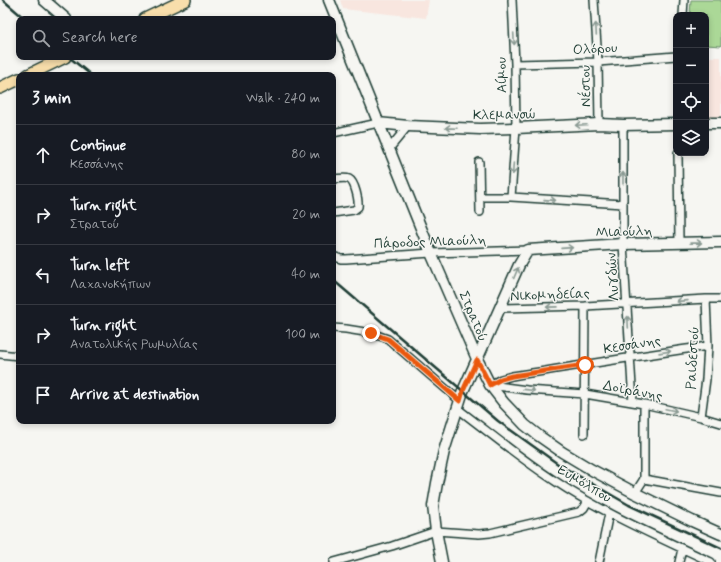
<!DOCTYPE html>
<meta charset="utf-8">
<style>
body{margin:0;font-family:Mynerve,sans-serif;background:#242831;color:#f1f3f6}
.controls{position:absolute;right:12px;top:12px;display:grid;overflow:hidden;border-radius:8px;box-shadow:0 2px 6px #0003}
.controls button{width:36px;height:36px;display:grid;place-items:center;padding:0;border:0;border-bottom:1px solid #363941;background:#171b24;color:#f1f3f6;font:20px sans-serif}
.stop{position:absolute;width:12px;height:12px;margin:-9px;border:3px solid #ea580c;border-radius:50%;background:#fff}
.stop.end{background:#ea580c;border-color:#fff;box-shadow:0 1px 4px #0008}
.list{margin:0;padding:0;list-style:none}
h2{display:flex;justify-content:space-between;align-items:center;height:52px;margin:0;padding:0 16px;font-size:17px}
h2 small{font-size:13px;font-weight:400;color:#9ea1a6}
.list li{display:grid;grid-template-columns:26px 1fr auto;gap:12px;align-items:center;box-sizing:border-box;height:60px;padding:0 16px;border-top:1px solid #363941}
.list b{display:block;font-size:15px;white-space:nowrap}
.list p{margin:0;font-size:13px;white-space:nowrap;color:#9ea1a6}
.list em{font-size:13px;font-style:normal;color:#9ea1a6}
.icon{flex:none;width:22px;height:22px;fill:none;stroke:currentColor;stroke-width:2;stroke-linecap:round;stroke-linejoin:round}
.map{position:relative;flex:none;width:721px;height:562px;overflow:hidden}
.search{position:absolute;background:#171b24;box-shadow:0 2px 6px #0003;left:16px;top:16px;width:320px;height:44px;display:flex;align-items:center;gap:10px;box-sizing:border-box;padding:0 14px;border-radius:8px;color:#9ea1a6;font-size:15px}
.panel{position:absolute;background:#171b24;box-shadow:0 2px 6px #0003;left:16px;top:72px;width:320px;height:352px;border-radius:8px}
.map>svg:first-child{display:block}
.built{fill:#f8e6df}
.green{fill:#abd897;stroke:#658a66}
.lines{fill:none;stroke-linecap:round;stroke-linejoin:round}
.street-casing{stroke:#1f3d34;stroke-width:10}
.secondary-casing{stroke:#1f3d34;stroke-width:13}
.primary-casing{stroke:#1f3d34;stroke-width:14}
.street{stroke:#f6f6f2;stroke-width:7}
.secondary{stroke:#f6f6f2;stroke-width:10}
.primary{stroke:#f8deab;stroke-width:11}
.rail{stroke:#1f3d34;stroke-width:2.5}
.oneway{stroke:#8a9a93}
.route{stroke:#ea580c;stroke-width:5}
.labels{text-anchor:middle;stroke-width:3;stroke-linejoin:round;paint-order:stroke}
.street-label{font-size:14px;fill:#1f3d34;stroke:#f6f6f2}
</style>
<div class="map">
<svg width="721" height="562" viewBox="0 0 721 562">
<rect width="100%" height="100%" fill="#f6f6f2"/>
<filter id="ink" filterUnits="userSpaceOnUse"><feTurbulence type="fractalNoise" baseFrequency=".025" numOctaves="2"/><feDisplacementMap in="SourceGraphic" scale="8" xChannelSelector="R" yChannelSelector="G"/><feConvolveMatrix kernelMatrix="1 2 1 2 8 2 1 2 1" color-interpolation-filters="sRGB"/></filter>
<g filter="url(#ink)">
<path class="built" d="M340 0H429L426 18 343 9Z
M706 57H721V118H706Z"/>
<path class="green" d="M691 0H721V46L706 45V15H690Z"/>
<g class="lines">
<g class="street-casing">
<path id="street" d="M594 0 598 62 599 124
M683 15 684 0
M515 64 598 62 676 56
M623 125V244L633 402
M333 133 378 123
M389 149 408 126
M678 153 679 243
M479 162 480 212
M333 179C338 179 345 177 349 179 355 182 359 201 358 207L354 210 333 213
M481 197H511L623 204
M511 197 516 128 515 64 512 0
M333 256 341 259H346L431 253 528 250
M500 308 585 306 706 299H721
M333 328 346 329 371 333 388 339 460 401
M0 354 19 356
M490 385 527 390 585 394 644 404 701 417 721 423
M490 385 501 379 512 376C577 366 643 355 708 346
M458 409C490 433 521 459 555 481 603 513 658 537 711 562
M701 417 706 379 708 346 706 299
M584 434 585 306
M644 479 721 493
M635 493 644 479V404
M334 562 392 546 436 531 479 534 490 533 579 512 584 508 588 501
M599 562 609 513
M679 562 682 549"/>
</g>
<g class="secondary-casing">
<path id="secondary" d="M44 0 66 19
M329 0 431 253 477 359 490 385 504 403 525 425 539 436 562 452 592 470 635 493 692 521 721 534
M378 123 408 126 480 129 516 128 599 124 623 125 676 124
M706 123H721
M442 562 436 531 433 506 437 483 444 451 463 391 519 265 528 250 623 244 721 242"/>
</g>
<g class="primary-casing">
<path id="primary" d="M145 19 185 0
M28 75 65 57
M0 88 19 79"/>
</g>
<use href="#street" class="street"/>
<use href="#secondary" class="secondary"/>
<use href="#primary" class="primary"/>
<path class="rail" d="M3 0 25 19
M69 57 91 75
M333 280 498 421 558 464 629 505 721 548"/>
</g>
<defs><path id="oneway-shaft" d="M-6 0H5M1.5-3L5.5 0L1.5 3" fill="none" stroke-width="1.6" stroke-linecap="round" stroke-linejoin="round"/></defs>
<g class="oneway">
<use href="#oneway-shaft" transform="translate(596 29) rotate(-93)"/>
<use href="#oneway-shaft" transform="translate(514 39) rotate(87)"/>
<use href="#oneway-shaft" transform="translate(581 125) rotate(177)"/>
<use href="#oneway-shaft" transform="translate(451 128) rotate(-178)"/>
<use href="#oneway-shaft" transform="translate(513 169) rotate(94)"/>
<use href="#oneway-shaft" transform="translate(623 178) rotate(-90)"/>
<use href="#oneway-shaft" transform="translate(550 200) rotate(4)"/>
<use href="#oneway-shaft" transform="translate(696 243) rotate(-1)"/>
<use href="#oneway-shaft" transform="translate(567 248) rotate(-4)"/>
<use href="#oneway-shaft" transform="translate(516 273) rotate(-67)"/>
<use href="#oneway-shaft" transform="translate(682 301) rotate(176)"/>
<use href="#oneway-shaft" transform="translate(552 307) rotate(179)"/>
<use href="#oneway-shaft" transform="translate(628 322) rotate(-93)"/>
<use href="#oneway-shaft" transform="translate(665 352) rotate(-8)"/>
<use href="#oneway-shaft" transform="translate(529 390) rotate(6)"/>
<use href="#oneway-shaft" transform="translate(671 410) rotate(12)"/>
</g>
</g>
<g class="lines" filter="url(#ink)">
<path class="route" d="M371 333 388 339 460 401 463 391 477 360 490 385 501 379 512 376 585 365"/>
</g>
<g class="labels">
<g class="street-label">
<text transform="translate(595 48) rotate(-3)" y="5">Ολόρου</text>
<text transform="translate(501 75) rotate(-91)" y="5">Αίμου</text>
<text transform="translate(585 86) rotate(-91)" y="5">Νέστου</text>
<text transform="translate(504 114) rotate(-1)" y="5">Κλεμανσώ</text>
<text transform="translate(624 231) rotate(-2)" y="5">Μιαούλη</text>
<text transform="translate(430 241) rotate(-2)" y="5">Πάροδος Μιαούλη</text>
<text transform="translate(612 277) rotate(-94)" y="5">Λυγδών</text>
<text transform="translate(550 294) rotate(-2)" y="5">Νικομηδείας</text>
<text transform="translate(474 316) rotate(67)" y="5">Στρατού</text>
<text transform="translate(632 344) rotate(-9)" y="5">Κεσσάνης</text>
<text transform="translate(692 358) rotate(-87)" y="5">Ραιδεστού</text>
<text transform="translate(633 390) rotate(11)" y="5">Δοϊράνης</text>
<text transform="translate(585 483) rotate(31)" y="5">Ευμόλπου</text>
</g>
</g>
</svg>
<div class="controls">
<button>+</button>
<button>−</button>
<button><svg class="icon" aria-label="locate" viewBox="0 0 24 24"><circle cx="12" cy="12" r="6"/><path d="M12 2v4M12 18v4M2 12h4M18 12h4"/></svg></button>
<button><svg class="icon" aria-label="layers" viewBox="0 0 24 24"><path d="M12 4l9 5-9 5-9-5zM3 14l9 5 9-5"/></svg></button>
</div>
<div class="stop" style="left:585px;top:365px"></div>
<div class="stop end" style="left:371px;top:333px"></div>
<div class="search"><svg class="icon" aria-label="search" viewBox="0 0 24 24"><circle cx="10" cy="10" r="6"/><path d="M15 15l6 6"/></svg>Search here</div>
<section class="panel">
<h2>3 min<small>Walk · 240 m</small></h2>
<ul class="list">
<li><svg class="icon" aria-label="ahead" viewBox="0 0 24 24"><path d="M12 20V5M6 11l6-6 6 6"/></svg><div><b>Continue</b><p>Κεσσάνης</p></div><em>80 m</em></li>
<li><svg class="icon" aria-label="right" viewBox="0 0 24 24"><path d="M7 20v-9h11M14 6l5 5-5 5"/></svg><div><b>Turn right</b><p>Στρατού</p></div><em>20 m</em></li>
<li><svg class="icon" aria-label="left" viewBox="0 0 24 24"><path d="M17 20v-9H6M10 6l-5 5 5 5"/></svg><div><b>Turn left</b><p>Λαχανοκήπων</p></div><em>40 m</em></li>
<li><svg class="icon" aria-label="right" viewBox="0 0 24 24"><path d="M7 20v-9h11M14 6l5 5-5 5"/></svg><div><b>Turn right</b><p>Ανατολικής Ρωμυλίας</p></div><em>100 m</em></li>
<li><svg class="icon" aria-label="arrive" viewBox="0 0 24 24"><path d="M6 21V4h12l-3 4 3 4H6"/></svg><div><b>Arrive at destination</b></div></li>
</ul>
</section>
</div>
